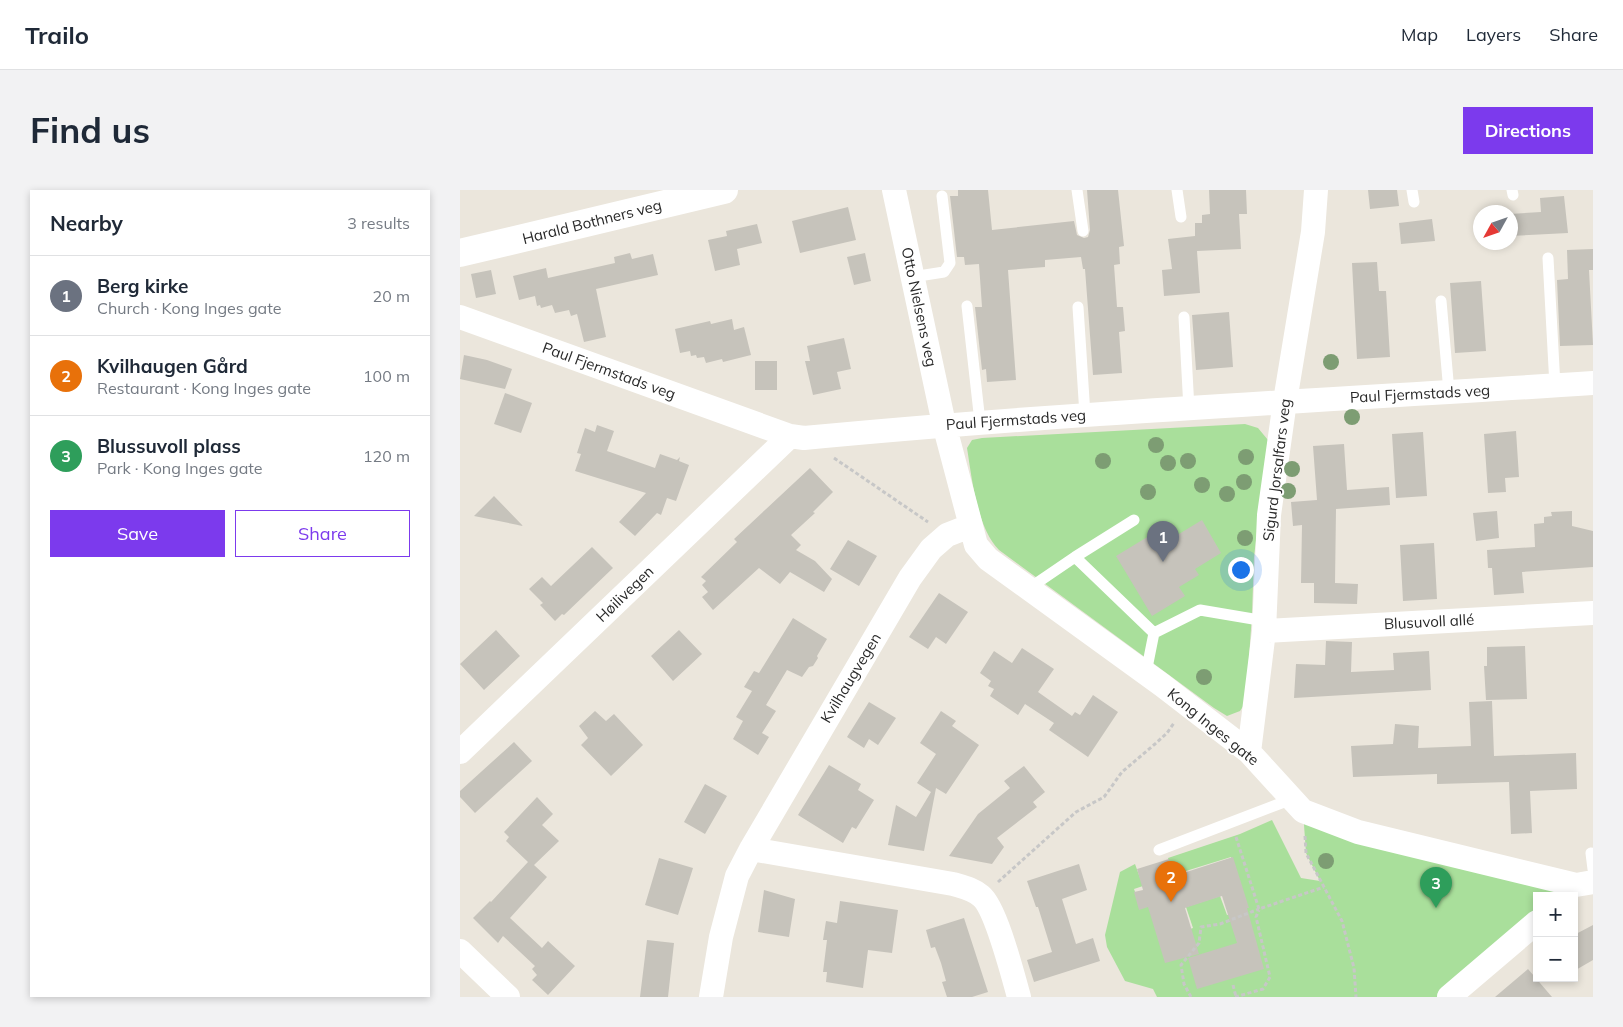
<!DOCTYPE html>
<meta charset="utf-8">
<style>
body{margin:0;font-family:Mulish,sans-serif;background:#f2f2f3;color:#1f2937}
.controls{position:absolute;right:15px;bottom:15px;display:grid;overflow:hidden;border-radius:0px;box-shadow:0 2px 8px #0003}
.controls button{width:45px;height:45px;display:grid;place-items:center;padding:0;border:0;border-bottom:1px solid #e0e1e3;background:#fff;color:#1f2937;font:25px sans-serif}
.compass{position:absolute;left:1013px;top:15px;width:45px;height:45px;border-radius:50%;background:#fff;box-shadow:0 2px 8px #0003;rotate:230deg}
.you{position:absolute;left:780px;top:379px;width:18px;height:18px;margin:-12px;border:4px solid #fff;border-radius:50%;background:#1a73e8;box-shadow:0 0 0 8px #1a73e833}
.badge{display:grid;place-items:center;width:32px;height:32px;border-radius:50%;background:#7c3aed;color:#fff;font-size:16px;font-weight:700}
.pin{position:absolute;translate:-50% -41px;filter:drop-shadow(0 1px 2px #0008)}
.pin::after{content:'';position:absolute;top:26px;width:18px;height:15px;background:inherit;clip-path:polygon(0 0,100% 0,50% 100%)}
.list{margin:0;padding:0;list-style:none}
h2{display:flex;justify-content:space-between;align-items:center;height:65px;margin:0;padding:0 20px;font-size:21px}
h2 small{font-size:16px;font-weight:400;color:#747a83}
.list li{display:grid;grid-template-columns:32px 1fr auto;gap:15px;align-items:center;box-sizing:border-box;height:80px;padding:0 20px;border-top:1px solid #e0e1e3}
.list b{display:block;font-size:19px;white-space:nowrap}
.list p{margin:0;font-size:16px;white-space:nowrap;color:#747a83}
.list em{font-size:16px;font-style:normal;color:#747a83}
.actions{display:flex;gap:10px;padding:15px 20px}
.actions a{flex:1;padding:11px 0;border:1px solid #7c3aed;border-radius:0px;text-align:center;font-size:18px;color:#7c3aed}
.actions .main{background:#7c3aed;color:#fff}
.map{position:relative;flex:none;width:1133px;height:807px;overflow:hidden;border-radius:0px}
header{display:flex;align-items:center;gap:30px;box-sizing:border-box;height:70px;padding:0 25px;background:#fff;border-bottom:1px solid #e0e1e3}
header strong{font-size:24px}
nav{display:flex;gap:28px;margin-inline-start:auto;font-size:18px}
.intro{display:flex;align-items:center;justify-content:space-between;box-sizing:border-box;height:120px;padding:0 30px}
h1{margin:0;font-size:35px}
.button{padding:12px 22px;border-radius:0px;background:#7c3aed;color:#fff;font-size:18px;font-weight:700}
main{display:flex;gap:30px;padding:0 30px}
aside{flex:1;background:#fff;border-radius:0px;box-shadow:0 2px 8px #0003}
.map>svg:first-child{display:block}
.green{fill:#a9df9b}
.building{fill:#c6c3bb}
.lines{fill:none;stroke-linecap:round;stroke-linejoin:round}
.path{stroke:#c7c7c7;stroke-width:3;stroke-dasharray:4 2.5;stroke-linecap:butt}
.service{stroke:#fff;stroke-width:11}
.minor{stroke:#fff;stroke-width:24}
.tertiary{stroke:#fff;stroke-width:28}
.tree{fill:#7d9d73}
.labels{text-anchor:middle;stroke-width:4;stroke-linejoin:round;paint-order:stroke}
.street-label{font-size:15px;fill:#292929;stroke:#fff}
</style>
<header>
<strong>Trailo</strong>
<nav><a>Map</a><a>Layers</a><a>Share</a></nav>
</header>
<div class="intro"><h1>Find us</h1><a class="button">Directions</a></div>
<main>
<aside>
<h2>Nearby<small>3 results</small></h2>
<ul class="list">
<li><span class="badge" style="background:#6b7280">1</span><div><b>Berg kirke</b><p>Church · Kong Inges gate</p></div><em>20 m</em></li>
<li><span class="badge" style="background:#e8710a">2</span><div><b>Kvilhaugen Gård</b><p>Restaurant · Kong Inges gate</p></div><em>100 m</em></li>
<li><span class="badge" style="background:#2e9e5b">3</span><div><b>Blussuvoll plass</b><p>Park · Kong Inges gate</p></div><em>120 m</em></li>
</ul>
<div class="actions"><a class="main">Save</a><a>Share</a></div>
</aside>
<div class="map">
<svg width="1133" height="807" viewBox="0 0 1133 807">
<rect width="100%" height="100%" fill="#ebe6dc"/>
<path class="green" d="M785 234 798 238 808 250 794 367 792 424 786 512 780 521 767 526 754 518 539 360C517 338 512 289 507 258L512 250 522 248Z
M843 621 1116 695 1105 706H1077V732L989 807H697L693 799 665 791 647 757 645 745 660 682 675 674 683 696 674 699 680 716 688 714 700 749 733 738 726 717 760 706 767 725 787 719 771 667 713 685 708 668 780 644 812 630 841 688 860 691 846 663Z"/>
<path class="building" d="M498 0H528L532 40 614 31 617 45 624 48 628 47 630 40 627 0H658L664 56 659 57 660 74 654 75 657 117H663L665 141 659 142 662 183 633 185 625 79H623L621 67 585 70V77L548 80 556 190 527 192 526 179 522 180 515 117H522L519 74 505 75 504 67H497L490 6H498Z
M749 0H786L787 24H779L781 59 737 61 740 103 704 106 702 80 712 79 708 49 735 46V33H742V25L750 24Z
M908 0H937L939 16 910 19Z
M1104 6 1108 43 1050 46V24L1081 22 1080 8Z
M388 17 396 50 340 63 332 31Z
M972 29 975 51 941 54 939 33Z
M297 34 302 53 277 59 280 75 255 81 248 50 267 46 266 41Z
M1133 59V80H1129L1133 155 1100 156 1097 90 1108 89 1107 60Z
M170 63 172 69 193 64 198 85 136 99 146 147 124 152 117 124 111 126 109 120 95 123 92 115 81 118 80 115 77 116 75 106 59 110 53 86 86 78 88 88 155 73 154 67Z
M405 63 411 91 394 95 387 67Z
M917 72 919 101H926L930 167 897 169 892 73Z
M31 80 36 104 16 108 11 84Z
M1021 91 1026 161 995 163 990 93Z
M769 122 773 177 736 180 732 125Z
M272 129 274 140 284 137 291 165 263 172 262 169 246 173 244 167 237 168 236 165 231 166 230 161 220 163 215 139 250 131 251 134Z
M384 148 391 179 377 182 381 199 353 205 345 171H350L347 156Z
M4 165 27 170 52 179 45 199 0 189Z
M295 171H317V200H295Z
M45 203 72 213 61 243 34 234Z
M137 235 154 241 147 261 195 278 200 264 217 270 220 267 219 271 229 275 216 311 207 308 201 325 197 323 175 346 159 332 186 303 115 281 121 264 117 263 125 238 135 242Z
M1056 241 1059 287 1045 288 1046 302 1028 303 1024 244Z
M963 242 967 306 936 308 932 244Z
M884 254 887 300 929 297 930 315 876 319 875 393 898 394 897 414 854 413V393H841L842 335 833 336 831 312 857 310 853 256Z
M350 278 373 302 353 322 355 323 331 345 341 355 336 360 355 371 372 389 364 402 330 382 320 394 299 378 253 420 242 407 248 402 242 395 246 391 241 387 277 352 274 349Z
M34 306 63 336 14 326Z
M1037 321 1039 348 1016 351 1013 323Z
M1112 321V336L1133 341V377L1062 382 1064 403 1034 405 1032 378H1028L1027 360 1075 357 1074 334 1084 333V327L1092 326 1091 322Z
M742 330 761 363 735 379 739 385 719 397 725 406 692 426 656 366 689 346 696 358Z
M388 350 417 366 399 396 370 379Z
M974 353 977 409 943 411 940 355Z
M132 357 153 378 104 425 102 424 95 431 80 415 83 413 69 399 82 387 91 396Z
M479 403 508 422 486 454 476 447 468 459 449 447Z
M333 428 367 449 357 466 358 468 353 476 349 477 342 487 327 480 306 515 316 521 302 543 309 547 298 565 273 549 283 531 276 527 292 501 284 497 294 481 299 483Z
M36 440 60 466 24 500 0 474Z
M219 440 242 464 213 491 191 466Z
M866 451 892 452 891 482 934 480 933 463 969 461 971 500 834 508 836 474 865 475Z
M1065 456 1067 509 1026 510 1024 476H1027V457Z
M562 458 594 479 578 502 612 526 615 522 620 525 633 505 658 522 628 567 589 540 594 533 565 514 558 525 530 506 534 499 528 496 531 491 520 483 534 461 552 473Z
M1032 511 1034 566 1116 563 1117 599 1070 601 1072 643 1051 644 1049 592 977 594V584L893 587 891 556 933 554 935 534 959 536 958 558 1011 556 1009 512Z
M409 512 436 528 418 555 409 549 404 558 387 547Z
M135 521 146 531 154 524 183 555 151 586 121 555 128 548 119 536Z
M481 521 496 531 492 536 519 555 486 604 476 598 464 661 428 655 436 615 456 627 471 602 457 593 476 564 460 553Z
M54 552 72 571 15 623 0 607V601Z
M369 575 401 594 398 600 414 610 396 639 392 637 383 653 338 625Z
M564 576 585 602 573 612 577 617 537 648 544 657 532 674 489 666 518 624 550 598 544 591Z
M245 594 267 606 245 644 224 632Z
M77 607 93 624 82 635 99 651 74 675 87 687 50 728 82 758 88 751 115 776 88 805 72 790 77 785 72 779 75 776 43 746 38 753 13 728 30 711 31 712 68 672 46 651 49 647 44 642Z
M773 667 789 718H787L804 779 737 799 728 768 777 753 762 706 725 718 739 764 705 773 688 717 679 720 674 702 683 700 677 679 709 669 714 686Z
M199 668 233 678 218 725 185 715Z
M619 674 627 700 602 709 616 754 633 748 640 771 574 792 567 770 592 762 578 717H576L567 691Z
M304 700 335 709 329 747 298 742Z
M380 711 438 720 432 763 408 760 403 798 366 792 367 782H363L367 750H363L366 731 377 733Z
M504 728 528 802 512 807H487L482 792 486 791 481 773 475 757 471 758 466 740Z
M1133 735V770L1114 781V745Z
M187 750 214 753 208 807H180Z
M1068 779 1092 807H1035Z"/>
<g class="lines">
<path class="path" d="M374 268 468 332
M845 646 846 663 882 731 894 778 896 807
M776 647 799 719 864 697
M538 692 616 622 644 607 662 582 695 554 707 543 714 533
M773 795 776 807
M731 807 724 794 721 775 739 753 741 737 760 734 799 719
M775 807 803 799 810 787 796 727 799 720"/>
<path class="service" d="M617 0 623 41
M717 0 721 27
M952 0 954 12
M1052 0 1053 5
M1088 68 1095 196
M452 87 484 82 490 73 482 6
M981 111 989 202
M507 116 520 232
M618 117 625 225
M724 127 729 219
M615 367 694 443 740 420 805 431
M568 399 615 367 674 330
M686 483 694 443
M699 660 832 609
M1131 663 1133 679"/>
<path class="minor" d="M434 0 484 234 516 355 528 369 702 495 789 562 843 621 898 642 1116 695 1133 692
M0 127 330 246 344 248C606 223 870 210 1133 193
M804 441 1133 423
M0 562 330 246
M789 562 804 441 809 325 825 211 853 42 856 0
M291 659 493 694C503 697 513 699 521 706 536 718 553 786 559 807
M0 761 48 807
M251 807 261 747 277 686 291 659 450 388 471 359 487 345 510 336
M989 807 1077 732"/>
<path class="tertiary" d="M0 63 264 0"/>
</g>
<g class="tree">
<circle cx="871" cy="172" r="8"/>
<circle cx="892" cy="227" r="8"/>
<circle cx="696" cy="255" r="8"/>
<circle cx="786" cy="267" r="8"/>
<circle cx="643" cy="271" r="8"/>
<circle cx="728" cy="271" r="8"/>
<circle cx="708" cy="273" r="8"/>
<circle cx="832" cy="279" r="8"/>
<circle cx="784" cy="292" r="8"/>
<circle cx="742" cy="295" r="8"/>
<circle cx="828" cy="301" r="8"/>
<circle cx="688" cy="302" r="8"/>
<circle cx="767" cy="304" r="8"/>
<circle cx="785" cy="348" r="8"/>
<circle cx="782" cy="375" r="8"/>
<circle cx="744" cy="487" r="8"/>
<circle cx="866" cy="671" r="8"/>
</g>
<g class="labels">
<g class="street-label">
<text transform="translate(132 32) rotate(-14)" y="5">Harald Bothners veg</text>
<text transform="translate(459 117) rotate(78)" y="5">Otto Nielsens veg</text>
<text transform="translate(149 181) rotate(20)" y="5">Paul Fjermstads veg</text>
<text transform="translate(960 204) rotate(-3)" y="5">Paul Fjermstads veg</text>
<text transform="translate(556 230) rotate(-4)" y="5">Paul Fjermstads veg</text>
<text transform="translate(817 280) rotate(-83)" y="5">Sigurd Jorsalfars veg</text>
<text transform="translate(165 404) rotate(-44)" y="5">Høilivegen</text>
<text transform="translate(969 432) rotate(-3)" y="5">Blusuvoll allé</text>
<text transform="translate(391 488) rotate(-59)" y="5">Kvilhaugvegen</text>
<text transform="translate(753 537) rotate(39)" y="5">Kong Inges gate</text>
</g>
</g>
</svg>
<div class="controls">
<button>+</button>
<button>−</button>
</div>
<svg class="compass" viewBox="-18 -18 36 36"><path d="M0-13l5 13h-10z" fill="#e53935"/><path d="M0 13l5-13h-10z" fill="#747a83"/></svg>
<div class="you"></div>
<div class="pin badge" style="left:703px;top:372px;background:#6b7280">1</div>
<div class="pin badge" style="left:711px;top:712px;background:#e8710a">2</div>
<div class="pin badge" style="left:976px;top:718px;background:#2e9e5b">3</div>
</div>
</main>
